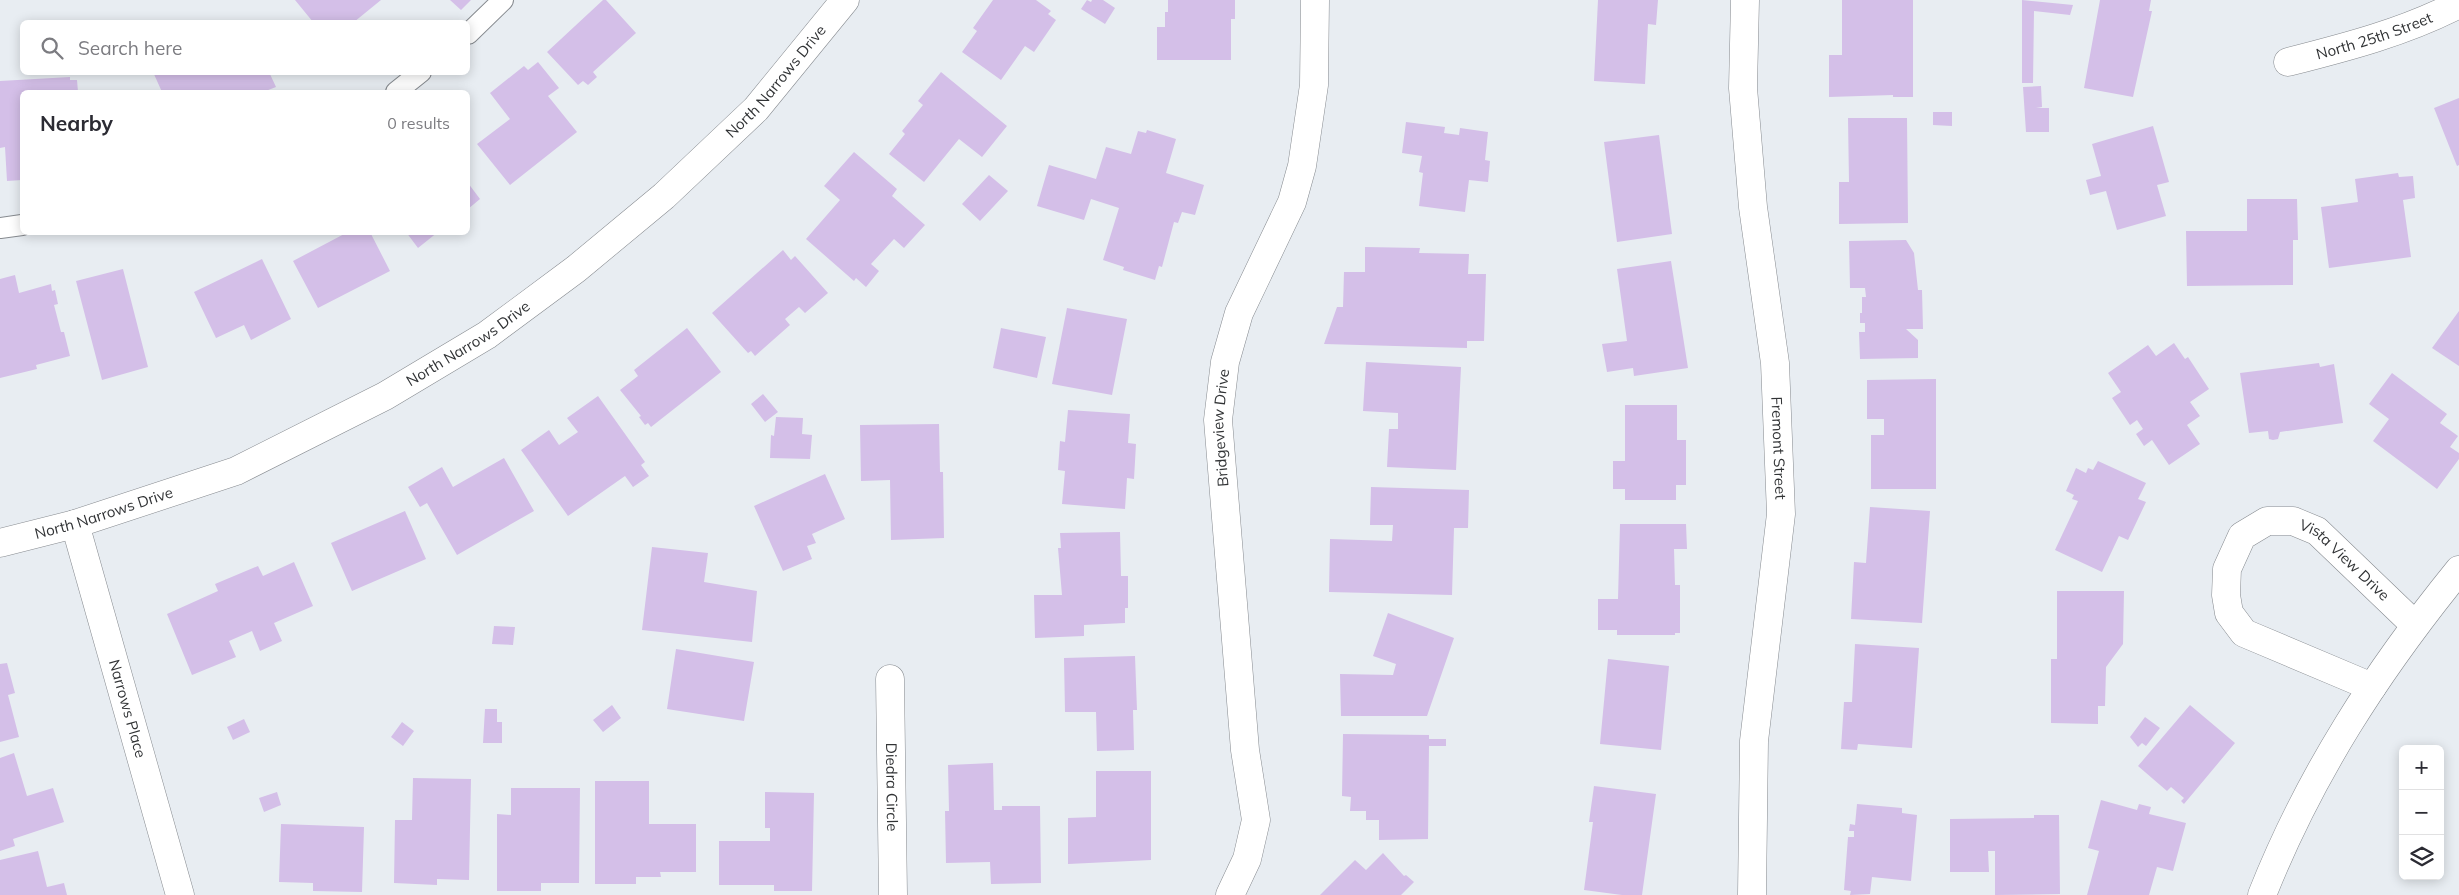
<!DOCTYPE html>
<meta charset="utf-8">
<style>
body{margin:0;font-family:Mulish,sans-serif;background:#f2f2f3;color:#2b2b33}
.controls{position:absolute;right:15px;bottom:15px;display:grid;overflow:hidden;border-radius:8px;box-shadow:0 2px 12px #0003}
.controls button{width:45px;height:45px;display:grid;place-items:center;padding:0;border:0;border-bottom:1px solid #e1e1e2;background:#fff;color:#2b2b33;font:25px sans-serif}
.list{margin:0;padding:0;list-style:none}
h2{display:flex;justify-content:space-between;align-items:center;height:65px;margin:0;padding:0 20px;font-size:21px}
h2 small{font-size:16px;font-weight:400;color:#7c7c81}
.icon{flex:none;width:28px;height:28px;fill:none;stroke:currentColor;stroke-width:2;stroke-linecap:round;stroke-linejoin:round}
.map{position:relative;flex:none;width:2459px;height:895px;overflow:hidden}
.search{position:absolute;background:#fff;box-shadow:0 2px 12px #0003;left:20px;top:20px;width:450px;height:55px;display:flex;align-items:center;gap:12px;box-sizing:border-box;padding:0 18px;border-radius:8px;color:#7c7c81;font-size:19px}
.panel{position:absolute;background:#fff;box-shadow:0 2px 12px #0003;left:20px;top:90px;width:450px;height:145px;border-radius:8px}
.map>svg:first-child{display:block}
.building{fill:#d4bfe8}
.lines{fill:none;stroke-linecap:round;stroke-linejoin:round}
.service-casing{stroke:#868a8f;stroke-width:22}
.minor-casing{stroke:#868a8f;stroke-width:29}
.secondary-casing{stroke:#868a8f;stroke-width:29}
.service{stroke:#fff;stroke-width:20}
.minor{stroke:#fff;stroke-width:28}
.secondary{stroke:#fff;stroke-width:28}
.labels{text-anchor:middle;stroke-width:4.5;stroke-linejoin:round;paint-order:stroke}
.street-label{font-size:15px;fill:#313335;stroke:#fff}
</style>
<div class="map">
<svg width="2459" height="895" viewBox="0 0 2459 895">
<rect width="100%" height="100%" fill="#e8edf2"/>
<path class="building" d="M295 0H381L354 22H313Z
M450 0H471L461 10Z
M603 0H606L636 33 593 72 597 77 588 85 583 81 578 85 547 52Z
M993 0H1036L1051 11 1048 14 1056 20 1034 52 1025 46 1001 80 962 52 977 31 973 28Z
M1087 0 1091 2 1092 0H1103L1115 8 1105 24 1081 9Z
M1168 0H1235V19H1231V60H1157V27H1165V12H1168Z
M1598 0H1658L1656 25 1648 24 1645 84 1594 81Z
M1842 0H1913V97H1893V95L1829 97V55H1842Z
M2022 0 2073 5 2070 15 2034 11 2033 83H2022Z
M2100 0H2151L2149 11H2152L2133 97 2084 88Z
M538 62 559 88 548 96 577 132 510 185 477 144 510 119 490 93 524 66 528 70Z
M153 72H269L276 87 263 92H162Z
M941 72 1007 126 982 157 959 139 924 182 889 154 905 134 902 131 923 105 918 101Z
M70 77V80H77L78 92H22V180L7 181 5 147 0 148V81Z
M2041 86 2042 107 2036 108H2049V132H2026L2023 87Z
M2459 98V165L2457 166 2434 108Z
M1933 112H1952V126L1933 125Z
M1848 118H1907L1908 223 1839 224V182H1849Z
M1406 122 1445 127 1444 133 1459 135 1460 128 1488 132 1485 160 1490 161 1488 182 1469 180 1465 212 1419 206 1423 173 1419 172 1422 156 1402 153Z
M2153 126 2169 182 2157 185 2166 216 2117 230 2106 191 2090 195 2086 180 2101 176 2092 144Z
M1147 130 1176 139 1166 173 1204 185 1195 215 1182 212 1178 223 1174 222 1162 267 1159 266 1155 280 1123 270 1124 267 1103 260 1119 208 1091 199 1084 220 1037 206 1049 165 1096 179 1106 147 1131 154 1138 131 1146 133Z
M1659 135 1672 234 1617 242 1604 142Z
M854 152 897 189 892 196 925 225 904 248 894 239 871 264 879 271 866 287 856 278 854 281 806 239 840 200 824 186Z
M2398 173 2399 177 2413 176 2415 198 2403 200 2411 257 2329 268 2321 207 2358 202 2355 179Z
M989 175 1008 191 980 221 962 204Z
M468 183 480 199 468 209Z
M2247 199H2297L2298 240H2293V285L2187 286 2186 231H2247Z
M348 232H370L390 271 318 308 293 261Z
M406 232H438L418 248Z
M1906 240 1914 253 1918 290H1922L1923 329H1906L1918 340V358L1860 359 1859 332H1865V323H1860V313H1862V297H1866L1865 288H1850L1849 241Z
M1365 247 1420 248 1419 253 1469 254 1468 274H1486L1484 341H1467V348L1324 344 1337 307H1343L1344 272H1365Z
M783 250 791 260 795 256 828 293 805 313 799 307 785 319 790 325 755 356 751 351 748 353 712 313Z
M262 259 291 319 251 340 244 325 216 338 194 292Z
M1671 261 1688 368 1634 376 1633 368 1607 372 1602 344 1627 341 1617 269Z
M123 269 148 367 102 380 76 281Z
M15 275 19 293 51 284 52 291 55 290 58 304 54 305 61 332H64L70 356 36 365 37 369 0 378V279Z
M1067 308 1127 319 1112 395 1052 384Z
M2459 311V366L2432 348Z
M687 328 721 372 651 427 648 423 645 425 639 417 641 416 620 390 638 376 634 370Z
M1001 328 1046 337 1037 378 993 368Z
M2174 343 2185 359 2188 357 2209 389 2190 402 2200 416 2187 425 2200 444 2169 465 2152 440 2144 446 2136 434 2143 429 2137 420 2130 425 2112 398 2121 392 2108 373 2148 345 2156 356Z
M1366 362 1461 367 1456 470 1387 467 1389 429H1398V413L1363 411Z
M2319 363 2320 367 2334 364 2343 423 2280 432 2278 439 2273 440 2269 439 2268 431 2249 433 2240 373Z
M2392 373 2447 414 2440 423 2458 436 2450 447 2459 453V459L2437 489 2373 441 2389 419 2369 404Z
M1936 379V489H1871V435H1884V419H1867V380Z
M763 394 778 412 765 422 751 404Z
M598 396 645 462 641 465 649 476 633 487 625 476 568 516 521 450 549 430 559 445 578 432 567 418Z
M1625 405H1677V440H1686V485H1676V500H1625V489H1613V461H1625Z
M1068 410 1130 414 1128 443 1136 444 1134 479 1127 478 1125 509 1062 504 1065 471 1058 470 1060 441 1065 442Z
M776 417 803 418 802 434 812 435 810 459 770 458 771 435 774 436Z
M939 424 940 472H943L944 538 891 540 890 480 861 481 860 425Z
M504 458 534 511 457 555 427 503 420 507 408 487 442 467 453 487Z
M2098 461 2146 483 2138 499 2146 502 2128 540 2119 536 2102 572 2055 550 2078 501 2072 499 2074 495 2066 491 2076 468 2086 473 2088 468 2093 470Z
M825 474 845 519 812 534 816 543 807 546 812 559 783 571 754 506Z
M1371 487 1469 490 1468 528H1454L1452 595 1329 592 1330 539 1392 541 1393 525H1370Z
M1870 507 1930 511 1922 623 1851 619 1854 562 1866 563Z
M405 511 426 559 352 591 331 543Z
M1620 524H1686L1687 549H1674L1675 585H1680V633H1675V635H1617V630H1598V599H1618Z
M1120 532 1121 576H1128V608H1125V623L1084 625V636L1035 638 1034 595H1062L1058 548H1061L1060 533Z
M652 547 708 553 704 582 757 591 752 642 642 630Z
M294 562 313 606 274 623 282 641 260 651 252 631 229 641 236 657 192 675 167 614 218 591 215 584 258 566 263 576Z
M2057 591H2124L2123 644 2106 667 2105 706H2098V724L2051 723V659H2057Z
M1388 613 1454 638 1427 716H1341L1340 674 1393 675 1396 664 1373 656Z
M494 626 515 627 513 645 492 644Z
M1855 644 1919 648 1912 748 1858 744 1857 750 1841 749 1844 702H1852Z
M676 649 754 662 744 721 667 709Z
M1135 656 1137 710H1133L1134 750 1097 751 1096 712H1065L1064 658Z
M1608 659 1669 666 1661 750 1600 744Z
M7 663 15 693 8 695 19 737 0 742V664Z
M612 705 621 718 603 732 593 720Z
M2190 705 2235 743 2184 804 2181 801 2184 798 2171 787 2167 791 2138 766Z
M485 709H497V722H502V743H483Z
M2145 717 2160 728 2146 746 2142 743 2138 747 2130 737Z
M244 719 250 732 233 740 227 727Z
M402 722 414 731 403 746 391 737Z
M1343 734 1429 735V739H1446V746H1429L1428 839 1379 840V820H1366V811H1350L1351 797 1342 796Z
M14 753 27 796 53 788 64 822 13 839 15 846 0 851V758Z
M993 763 994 810H1002V806H1040L1041 883 991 884 990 862 946 863 945 811H949L948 765Z
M1096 771H1151V860L1068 864V818L1096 817Z
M413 778 471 779 469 880 437 879V885L394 883 395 820H412Z
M595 781H649V824H696V872H660L661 877H636V884H595Z
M1594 786 1656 794 1642 895H1622L1584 890 1593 822H1589Z
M511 788H580L579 883H541V891H497V814L511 815Z
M277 792 281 805 264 812 259 798Z
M765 792 814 793 812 891H774V885H719V841H770V828H765Z
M2101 800 2137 810 2139 804 2151 807 2149 814 2186 823 2173 871 2157 867 2149 895H2087L2099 851 2088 848Z
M1857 804 1902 808V813L1917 815 1911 881 1872 877 1870 894 1850 895 1851 891 1844 890 1848 837H1854V831H1849L1850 824 1855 825Z
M2034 815H2059L2060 894 1995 895V851H1988L1989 872H1950V819L2034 818Z
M281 824 364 827 362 892 313 891V883L279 882Z
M38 851 47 887 64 883 67 895H0V860Z
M1383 853 1404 876 1406 875 1414 882 1401 895H1320L1355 860 1366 870Z"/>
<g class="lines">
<g class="service-casing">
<path id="service" d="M468 34 503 0
M396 92 421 72
M0 228 22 225"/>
</g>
<g class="minor-casing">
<g id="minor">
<path id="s1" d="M1745 0 1743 88 1753 207 1775 363 1781 514 1754 741 1752 895"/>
<path id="s2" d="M2288 62C2347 47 2405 32 2459 4"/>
<path id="s3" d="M75 524 180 895"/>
<path id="s4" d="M890 679 893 895"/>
<path id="s5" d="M2372 687 2244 633 2229 613 2226 595 2227 569 2242 536 2267 521H2293L2317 531 2415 625"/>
<path id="s6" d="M1230 895 1247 859 1256 820 1245 750 1218 420 1225 362 1239 313 1292 202 1302 166 1314 85 1315 0"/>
<path d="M2262 895C2310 774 2377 671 2459 570"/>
</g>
</g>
<g class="secondary-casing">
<g id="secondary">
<path id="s7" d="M0 543 75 524 236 471 385 396 487 335 576 269 664 196 756 109 845 0"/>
</g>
</g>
<use href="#service" class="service"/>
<use href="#minor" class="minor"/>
<use href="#secondary" class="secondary"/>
</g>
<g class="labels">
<g class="street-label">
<text dy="5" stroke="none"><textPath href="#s2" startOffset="90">North 25th Street</textPath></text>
<text dy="5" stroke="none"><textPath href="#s7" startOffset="918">North Narrows Drive</textPath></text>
<text dy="5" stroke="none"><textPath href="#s7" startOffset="512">North Narrows Drive</textPath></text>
<text dy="5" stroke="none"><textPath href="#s6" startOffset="474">Bridgeview Drive</textPath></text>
<text dy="5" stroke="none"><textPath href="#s1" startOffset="450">Fremont Street</textPath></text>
<text dy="5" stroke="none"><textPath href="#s7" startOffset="108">North Narrows Drive</textPath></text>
<text dy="5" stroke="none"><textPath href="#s5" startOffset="365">Vista View Drive</textPath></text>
<text dy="5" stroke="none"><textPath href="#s3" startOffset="192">Narrows Place</textPath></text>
<text dy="5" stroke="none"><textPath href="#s4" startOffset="108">Diedra Circle</textPath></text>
</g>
</g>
</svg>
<div class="controls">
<button>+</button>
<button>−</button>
<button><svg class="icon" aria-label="layers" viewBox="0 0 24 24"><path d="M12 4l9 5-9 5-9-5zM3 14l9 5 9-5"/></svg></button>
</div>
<div class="search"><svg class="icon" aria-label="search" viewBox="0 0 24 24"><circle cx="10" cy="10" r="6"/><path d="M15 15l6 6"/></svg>Search here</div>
<section class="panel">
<h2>Nearby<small>0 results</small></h2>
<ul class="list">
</ul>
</section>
</div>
